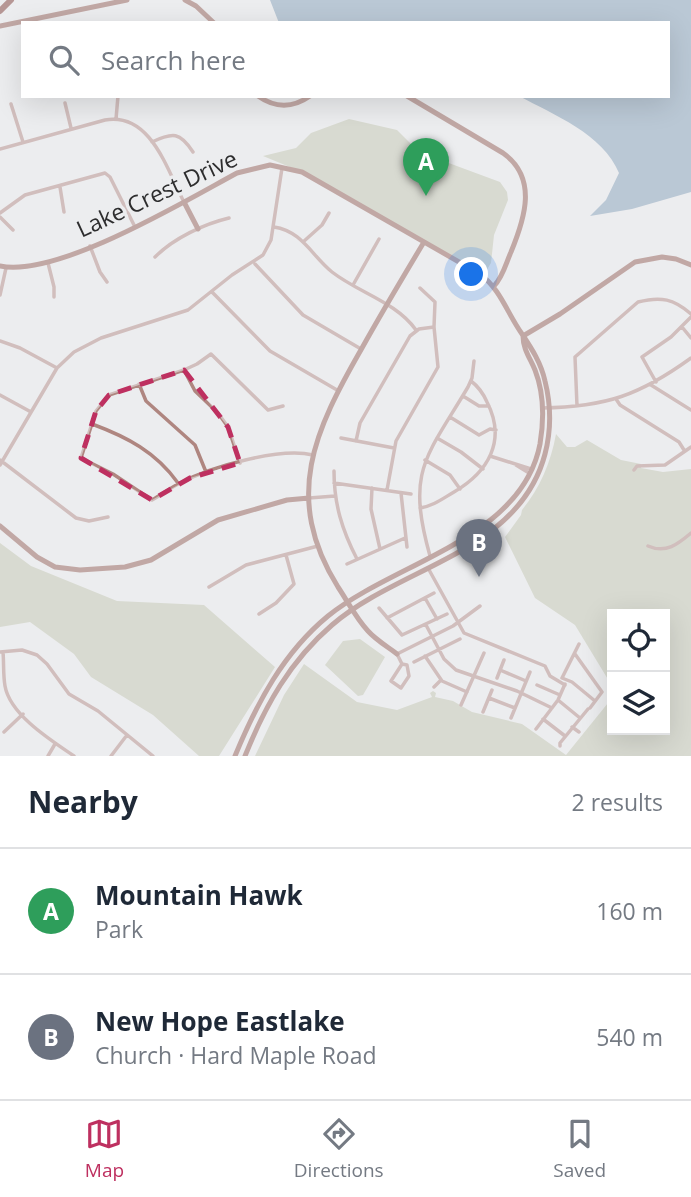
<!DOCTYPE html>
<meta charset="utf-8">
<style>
body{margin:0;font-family:"Open Sans",sans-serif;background:#f6f6f7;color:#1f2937}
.controls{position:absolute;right:21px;bottom:21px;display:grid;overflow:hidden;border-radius:0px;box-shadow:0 7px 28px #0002}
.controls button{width:63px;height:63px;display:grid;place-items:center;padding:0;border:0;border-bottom:2px solid #e0e1e3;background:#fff;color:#1f2937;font:35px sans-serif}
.you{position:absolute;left:472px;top:275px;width:24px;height:24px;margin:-18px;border:5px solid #fff;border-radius:50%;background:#1a73e8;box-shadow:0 0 0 10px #1a73e833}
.badge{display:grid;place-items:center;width:46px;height:46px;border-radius:50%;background:#be3060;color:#fff;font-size:23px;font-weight:700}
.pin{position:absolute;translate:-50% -58px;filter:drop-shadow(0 2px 4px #0008)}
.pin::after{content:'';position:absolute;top:37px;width:24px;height:21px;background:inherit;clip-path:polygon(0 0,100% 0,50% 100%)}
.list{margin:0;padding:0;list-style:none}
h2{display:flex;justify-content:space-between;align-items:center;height:91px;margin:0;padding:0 28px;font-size:30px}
h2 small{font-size:23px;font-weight:400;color:#747a83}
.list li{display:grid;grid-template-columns:46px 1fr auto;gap:21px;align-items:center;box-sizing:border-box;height:126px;padding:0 28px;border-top:2px solid #e0e1e3}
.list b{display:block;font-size:26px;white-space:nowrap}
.list p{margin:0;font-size:23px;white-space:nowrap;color:#747a83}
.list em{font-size:23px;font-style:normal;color:#747a83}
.icon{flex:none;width:38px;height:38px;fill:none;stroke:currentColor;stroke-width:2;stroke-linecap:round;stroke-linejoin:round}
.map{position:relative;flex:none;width:691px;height:756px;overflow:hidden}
.search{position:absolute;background:#fff;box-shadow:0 7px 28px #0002;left:21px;right:21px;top:21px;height:77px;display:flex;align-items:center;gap:18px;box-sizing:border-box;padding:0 24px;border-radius:0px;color:#747a83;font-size:26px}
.sheet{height:343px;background:#fff}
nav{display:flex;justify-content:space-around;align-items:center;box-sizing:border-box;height:98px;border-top:2px solid #e0e1e3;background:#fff;font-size:19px;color:#747a83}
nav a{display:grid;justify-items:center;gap:4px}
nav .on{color:#be3060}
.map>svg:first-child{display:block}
.green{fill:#bec4ad}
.water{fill:#7c9bb6}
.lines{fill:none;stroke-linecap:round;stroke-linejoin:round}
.street{stroke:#af8680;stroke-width:3.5}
.secondary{stroke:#8d554c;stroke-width:5}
.primary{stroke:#733028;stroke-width:6}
.marked{fill:none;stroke:#be3060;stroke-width:5;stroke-dasharray:14 9;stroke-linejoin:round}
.labels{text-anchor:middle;stroke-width:7;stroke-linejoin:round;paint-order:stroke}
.street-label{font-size:23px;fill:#2d2d2e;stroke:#ecedef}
</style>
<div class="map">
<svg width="691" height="756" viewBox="0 0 691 756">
<rect width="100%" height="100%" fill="#ecedef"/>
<path class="green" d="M349 119 397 130 419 152 500 182 507 192 508 200 494 235 491 263 483 276 302 172 263 156 296 148 311 133Z
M556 434 567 447H575L587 440 621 460 641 464V468L663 472 691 469V756H255L284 695 304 664 357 702 397 710 432 697 430 693 433 691 436 693 435 697 453 701 472 712 522 724 566 755 612 698V730H665V614H612V686L575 625 535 598 505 537 521 515 522 510C540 488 551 462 556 434Z
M0 543 31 566 117 601 204 605 275 667 219 756H199L153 715 91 677 74 654 30 622 0 627Z
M360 639 385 657 363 695 358 696 325 665 343 641Z"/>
<path class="water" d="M270 0H691V192L632 209 590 216 606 200 619 173C603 134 554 115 519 96H668V23H279Z"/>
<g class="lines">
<path class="street" d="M65 103 71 128
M11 104 23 142
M116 119 118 96
M152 142C173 132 180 132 193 152
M0 149 105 120C151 112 167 170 184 202
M60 187 64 212
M0 213 25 195 105 173 110 177 135 227
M0 217 13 230
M274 227C302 231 312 256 332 272 359 293 396 302 416 330
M303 242 322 225 329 213
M90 246 100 272 107 282
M155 257C174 238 204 224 229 218
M48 263 54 287V297
M255 264 303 315 361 349
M353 285 379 239
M212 292 270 351 337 390
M0 295 6 268
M682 327 691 338
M0 341 20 348 57 368
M184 370 195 391 218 413 228 427 240 463
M656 382 642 357 671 337 691 317
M139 384 146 401 195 445 206 472
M651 385 691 410
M0 395 31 412
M463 396 479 406H489
M616 399 620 405 679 442 684 450
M283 406 268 410 211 354 197 364 184 370 109 395 96 411 81 458 113 474 152 500C161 495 170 488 180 483 211 467 279 447 313 455
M577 406 575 357 638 302C661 296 674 299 691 314
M542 408C606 407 640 395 691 358
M450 417 479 435 490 429 496 430
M92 424C127 437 156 452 178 483
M341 438 394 448
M437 438 461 452 483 469
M356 441 360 423 410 336 419 329 434 327
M490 456 531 469
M0 460 76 518 89 521 108 517
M425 460 450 475 460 489
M0 465 57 368 74 352 101 338 188 310 232 275 263 255 271 240 282 168
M516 465 529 473
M634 470 637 466 665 465 691 447
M334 471C334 504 342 530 357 559
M334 483 411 494
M372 488 371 509 380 549
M387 490 396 441 438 367 434 327 435 302 420 288
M401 493 407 547
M309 498 335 496
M420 508C433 506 442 499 454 492 488 472 507 441 487 402 483 393 479 387 471 381
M648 546C666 554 678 544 691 533
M430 556C406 470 426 458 468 387L472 378 474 361
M347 564 405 538
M428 568 464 633 545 666 550 676 565 685
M209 587 246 565 318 546
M425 598 437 619
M379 608 402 635 447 614
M259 614 276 603 294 584 286 555
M387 618 434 593
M426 625 444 659 456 670 517 691 552 708
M579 644 562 678 572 682 595 701
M0 652 22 650 37 655 47 664 69 694 98 711 153 756
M3 652C4 663 3 675 5 686 10 715 52 741 74 756
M575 654 602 692 590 708
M425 656 442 681 467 692
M414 662 460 639
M402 664 407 665 409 676 401 688 391 681 402 664 397 654 453 626 480 606
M500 670 526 681
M497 678 504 660
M537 685 560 695
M434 687 441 680
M489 698 515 708
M558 700 580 718
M461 705 484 653
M483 712 492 690
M511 718 530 672
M543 719 565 736
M572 727 579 732
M536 729 558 700 565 684
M4 732 23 714
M560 746V743L588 709
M48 756 55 744
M111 756 127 735"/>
<path class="secondary" d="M185 0 196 6 214 23
M0 26 127 0
M258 96C275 108 293 108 310 96
M407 96 503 153C538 178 525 218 511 252 506 263 503 277 494 286
M184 202 198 229
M0 266C57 278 185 201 237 173L270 165 302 172 480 274C501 290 507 313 522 334 532 349 541 363 545 381 551 405 551 431 545 454 519 553 400 566 332 625 290 661 265 706 245 756
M523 336 560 314 635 262 662 257 676 259 691 265
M0 526 37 557 55 567 80 570 125 567 151 560 218 520 287 500 309 498
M397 654C388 647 376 640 368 631 356 618 348 602 338 587 282 497 315 430 362 348 382 312 403 277 424 242
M235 756C257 703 283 653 328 616 395 562 522 539 540 444 544 420 544 393 535 370 530 358 523 349 523 336"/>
<path class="primary" d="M0 11 11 0"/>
</g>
<path d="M0 0H691V756H0ZM184 370 228 427 240 463 190 478 152 500 81 458 96 411 109 395Z" fill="#ecedef" fill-opacity=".55" fill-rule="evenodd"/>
<path class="marked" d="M184 370 228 427 240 463 190 478 152 500 81 458 96 411 109 395Z"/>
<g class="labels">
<g class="street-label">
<text transform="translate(157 194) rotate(-25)" y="8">Lake Crest Drive</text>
</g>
</g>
</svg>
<div class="controls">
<button><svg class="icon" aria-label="locate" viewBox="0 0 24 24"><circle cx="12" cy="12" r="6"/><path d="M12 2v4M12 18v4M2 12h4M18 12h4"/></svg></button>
<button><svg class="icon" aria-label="layers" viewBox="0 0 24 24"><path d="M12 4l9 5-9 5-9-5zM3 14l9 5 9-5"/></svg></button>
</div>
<div class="you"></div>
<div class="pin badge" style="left:426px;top:196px;background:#2e9e5b">A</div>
<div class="pin badge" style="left:479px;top:577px;background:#6b7280">B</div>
<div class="search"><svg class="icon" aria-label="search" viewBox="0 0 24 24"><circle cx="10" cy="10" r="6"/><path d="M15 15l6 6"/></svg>Search here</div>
</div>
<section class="sheet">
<h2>Nearby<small>2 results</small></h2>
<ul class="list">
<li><span class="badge" style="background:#2e9e5b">A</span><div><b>Mountain Hawk</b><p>Park</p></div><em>160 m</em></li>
<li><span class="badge" style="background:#6b7280">B</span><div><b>New Hope Eastlake</b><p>Church · Hard Maple Road</p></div><em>540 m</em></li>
</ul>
</section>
<nav>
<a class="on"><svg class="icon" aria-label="map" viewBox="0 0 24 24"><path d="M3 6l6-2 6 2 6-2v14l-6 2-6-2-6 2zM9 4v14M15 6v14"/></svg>Map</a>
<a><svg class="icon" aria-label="directions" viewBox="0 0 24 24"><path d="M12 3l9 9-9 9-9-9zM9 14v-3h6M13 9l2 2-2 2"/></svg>Directions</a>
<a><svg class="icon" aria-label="saved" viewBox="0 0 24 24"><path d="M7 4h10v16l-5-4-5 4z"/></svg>Saved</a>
</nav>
